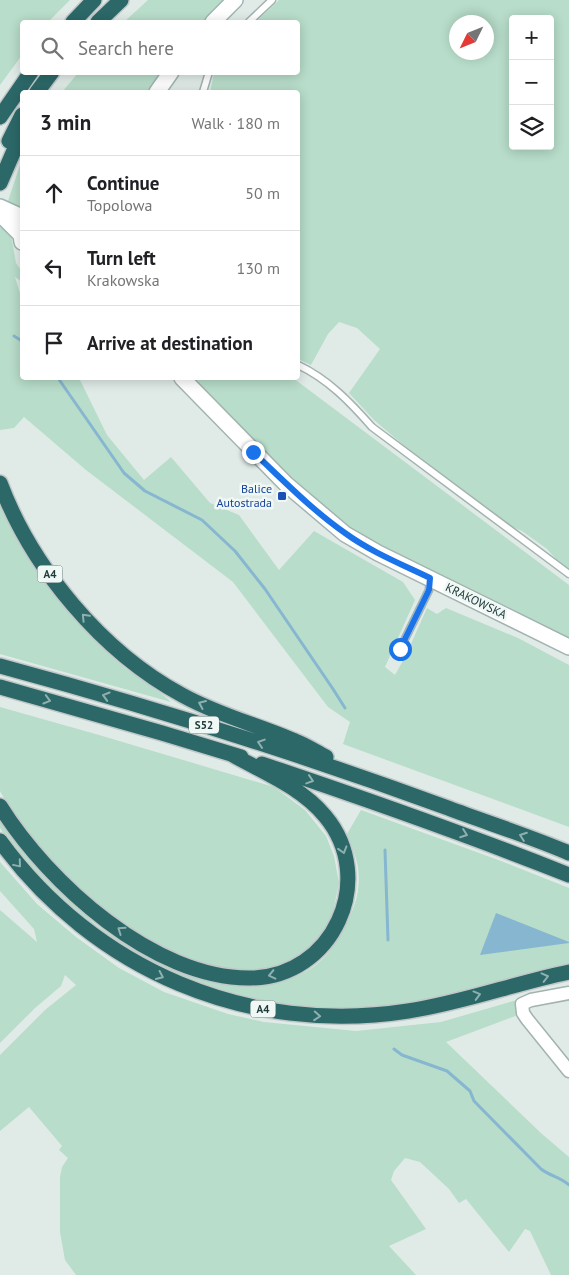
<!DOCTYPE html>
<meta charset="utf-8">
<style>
body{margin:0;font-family:"PT Sans",sans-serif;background:#f2f2f2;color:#202124}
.controls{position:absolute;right:15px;top:15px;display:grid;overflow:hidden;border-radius:5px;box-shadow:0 2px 12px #0003}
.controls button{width:45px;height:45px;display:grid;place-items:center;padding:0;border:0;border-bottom:1px solid #e0e0e0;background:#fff;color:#202124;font:25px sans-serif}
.compass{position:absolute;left:449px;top:15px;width:45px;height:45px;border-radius:50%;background:#fff;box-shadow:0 2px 12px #0003;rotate:227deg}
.stop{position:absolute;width:15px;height:15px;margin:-11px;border:4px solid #1a73e8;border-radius:50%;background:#fff}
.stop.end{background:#1a73e8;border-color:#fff;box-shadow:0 1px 5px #0008}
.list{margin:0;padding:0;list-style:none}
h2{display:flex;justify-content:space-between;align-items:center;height:65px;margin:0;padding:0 20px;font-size:21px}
h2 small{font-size:16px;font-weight:400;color:#757577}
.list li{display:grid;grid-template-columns:32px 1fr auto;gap:15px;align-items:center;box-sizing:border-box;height:75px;padding:0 20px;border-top:1px solid #e0e0e0}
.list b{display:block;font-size:19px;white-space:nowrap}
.list p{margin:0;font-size:16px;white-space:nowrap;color:#757577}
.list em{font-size:16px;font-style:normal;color:#757577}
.icon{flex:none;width:28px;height:28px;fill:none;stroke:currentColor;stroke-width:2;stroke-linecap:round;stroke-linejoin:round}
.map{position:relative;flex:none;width:569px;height:1275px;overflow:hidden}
.search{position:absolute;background:#fff;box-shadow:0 2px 12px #0003;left:20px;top:20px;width:280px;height:55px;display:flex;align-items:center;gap:12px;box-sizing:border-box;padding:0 18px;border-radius:5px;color:#757577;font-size:19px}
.panel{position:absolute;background:#fff;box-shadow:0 2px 12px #0003;left:20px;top:90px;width:280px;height:290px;border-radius:5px}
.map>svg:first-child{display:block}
.green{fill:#b8ddca;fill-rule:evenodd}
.water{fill:#87b6d1}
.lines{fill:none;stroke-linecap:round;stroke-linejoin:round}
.stream{stroke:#87b6d1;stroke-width:3}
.service-casing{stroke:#a3b3b0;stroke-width:9}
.minor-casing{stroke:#a3b3b0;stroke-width:15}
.tertiary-casing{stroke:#a3b3b0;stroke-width:18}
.secondary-casing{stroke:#9eb7b3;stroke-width:18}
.motorway-casing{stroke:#c1c8c8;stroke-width:18}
.service{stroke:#fff;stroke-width:6}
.minor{stroke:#fff;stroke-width:12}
.tertiary{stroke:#fff;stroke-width:15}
.secondary{stroke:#fff;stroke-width:15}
.motorway{stroke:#2c6868;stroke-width:15}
.oneway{stroke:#8eb0af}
.route{stroke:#1a73e8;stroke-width:6}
.transit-dot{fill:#1a4fb4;stroke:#f0f8f6;stroke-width:2}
.labels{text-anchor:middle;stroke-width:5;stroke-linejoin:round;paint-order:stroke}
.shield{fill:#f0f8f6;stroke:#5e7472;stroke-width:1}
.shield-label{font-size:11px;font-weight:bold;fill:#203c3a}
.transit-label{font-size:12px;fill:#164399;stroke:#f0f8f6;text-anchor:end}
.street-label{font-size:12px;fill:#203c3a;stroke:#f0f8f6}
</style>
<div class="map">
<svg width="569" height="1275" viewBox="0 0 569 1275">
<rect width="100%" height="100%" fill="#e0ebe8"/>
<path class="green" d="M0 0H70L48 22H22V55L0 85Z
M148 0H225L205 22H124Z
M279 0H569V569L556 559 547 549 522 531 510 526 415 455 374 420 349 393 380 349 357 328 339 322 328 334 311 365 298 359V92H210L214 73 298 72V22H256ZM513 19H550V146H513ZM456 22H486V52H456Z
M78 73H166L151 92H62Z
M22 159V212L8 201Z
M2 222 11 235 16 263 22 272V282L15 277 22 300V378H79L107 435 144 480 171 457 210 503 239 515 279 570 314 531 403 582 415 600 385 667 395 675 406 655 427 608 437 614 446 608 518 638 569 665V827L343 744 350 722 328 707 233 582 86 470 24 417 14 428 0 430V229Z
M191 378H293L569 585V642L350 530 306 496Z
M0 504C27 563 75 627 125 668 140 680 158 689 171 702L0 654Z
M0 707 99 735 274 787 305 810 326 836 334 856 339 883 332 917 321 938 301 956 270 970 240 972 204 965 168 951 130 929 85 895 45 857 17 821 0 791Z
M361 810 501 861 569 888V965L552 968 424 1002 381 1008 327 1011 250 1002 161 970 117 944 72 910 40 878 6 837 0 828V820C24 853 47 880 78 908 85 914 92 922 100 928 117 939 135 949 153 958 192 978 224 990 269 984 294 980 321 968 334 944 350 919 362 898 358 867 356 856 351 845 347 834Z
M0 862 37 904 76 937 119 968 164 992 228 1014 264 1022 356 1031 441 1022 517 1000 518 1015 446 1042 542 1134 569 1157V1275H551L530 1231 525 1229 509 1252 466 1199 459 1203 449 1189 420 1162 405 1158 394 1171 391 1180 426 1229 389 1246 416 1275H76L65 1260 60 1232V1177L62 1167 68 1158 59 1150 62 1146 29 1107 0 1131V1055L45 1010 76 985 65 975 61 986 35 1008 0 1043V910L37 942 34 929 0 891Z"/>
<path class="water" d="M496 913 569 942V943L480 955Z"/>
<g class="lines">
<path class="stream" d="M14 336 22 341
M58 378 124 473 145 491 202 520 235 551 265 589 333 689 345 708
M385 850 388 940
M394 1049 402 1055 447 1071 470 1091 474 1101 541 1169C550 1176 560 1177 569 1185"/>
<g class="service-casing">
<path id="service" d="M249 22 272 0
M203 92 209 72
M298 365C328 379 350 402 372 427L569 574
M400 649 429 590 430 579"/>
</g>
<g class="minor-casing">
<path id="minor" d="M569 993 531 1000 522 1004 523 1013 527 1019 569 1071"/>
</g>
<g class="tertiary-casing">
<path id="tertiary" d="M182 378 286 484 345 534 378 553 569 647"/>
</g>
<g class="secondary-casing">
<path id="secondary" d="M213 22 235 0
M157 92 171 72
M0 207 22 217
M0 214 21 235 22 242"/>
</g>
<g class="motorway-casing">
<path id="motorway" d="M73 22 94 0
M98 22 121 0
M37 92 52 72
M0 117 31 72
M9 141 22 115
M0 183 22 132
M0 483C32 568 102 652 182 695 218 715 258 725 295 741 306 745 316 752 326 757
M0 666C152 707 301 754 448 808 488 823 529 836 569 853
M0 687 162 733 241 757
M262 764C366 799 468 835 569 875
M0 806C48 883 154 979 250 978 333 978 378 879 325 816 301 787 263 772 231 754
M0 841C94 970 249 1036 408 1011 462 1003 515 983 569 972"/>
</g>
<use href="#service" class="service"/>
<use href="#minor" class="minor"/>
<use href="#tertiary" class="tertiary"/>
<use href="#secondary" class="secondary"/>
<use href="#motorway" class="motorway"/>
</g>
<defs><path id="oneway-chevron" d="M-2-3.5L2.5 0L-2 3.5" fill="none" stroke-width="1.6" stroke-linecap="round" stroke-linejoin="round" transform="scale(1.25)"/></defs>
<g class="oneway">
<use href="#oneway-chevron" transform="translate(85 617) rotate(-134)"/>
<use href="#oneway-chevron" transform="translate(106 696) rotate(-164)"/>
<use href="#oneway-chevron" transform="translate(47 700) rotate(16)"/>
<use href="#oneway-chevron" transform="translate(202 704) rotate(-156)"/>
<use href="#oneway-chevron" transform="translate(261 743) rotate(-162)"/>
<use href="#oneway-chevron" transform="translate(310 780) rotate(18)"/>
<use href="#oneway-chevron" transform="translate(464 834) rotate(20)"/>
<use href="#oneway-chevron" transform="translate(523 836) rotate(-160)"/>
<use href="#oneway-chevron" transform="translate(343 850) rotate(73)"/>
<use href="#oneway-chevron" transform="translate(18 864) rotate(50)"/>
<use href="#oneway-chevron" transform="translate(121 930) rotate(-145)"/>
<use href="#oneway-chevron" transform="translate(272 975) rotate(167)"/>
<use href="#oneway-chevron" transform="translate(160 976) rotate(25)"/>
<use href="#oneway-chevron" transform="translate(545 977) rotate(-14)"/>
<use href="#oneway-chevron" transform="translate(477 995) rotate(-15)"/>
<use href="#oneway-chevron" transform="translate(317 1016) rotate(4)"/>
</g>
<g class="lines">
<path class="route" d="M253 452C283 480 312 510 345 533 371 552 401 564 430 578L429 590 400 649"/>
</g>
<rect class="transit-dot" x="277" y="491" width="10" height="10" rx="2.5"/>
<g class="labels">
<g class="shield">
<rect x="37.5" y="565.5" width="25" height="17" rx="4"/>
<rect x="189" y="716.5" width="30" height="17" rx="4"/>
<rect x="250.5" y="1000.5" width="25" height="17" rx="4"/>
</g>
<g class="shield-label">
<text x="50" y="578">A4</text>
<text x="204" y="729">S52</text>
<text x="263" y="1013">A4</text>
</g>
<g class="transit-label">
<text x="272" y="493">Balice<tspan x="272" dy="14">Autostrada</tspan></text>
</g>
<g class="street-label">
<text transform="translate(476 601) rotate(26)" y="4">KRAKOWSKA</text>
</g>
</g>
</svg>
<div class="controls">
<button>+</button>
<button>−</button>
<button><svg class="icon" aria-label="layers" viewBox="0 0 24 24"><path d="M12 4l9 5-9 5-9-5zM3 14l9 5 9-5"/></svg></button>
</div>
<svg class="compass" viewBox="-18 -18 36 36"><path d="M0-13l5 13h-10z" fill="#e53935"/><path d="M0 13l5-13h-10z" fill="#757577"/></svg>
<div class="stop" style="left:400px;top:649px"></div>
<div class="stop end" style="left:253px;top:452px"></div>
<div class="search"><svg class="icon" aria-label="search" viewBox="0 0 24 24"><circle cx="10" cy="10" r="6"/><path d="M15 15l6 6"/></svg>Search here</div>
<section class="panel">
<h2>3 min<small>Walk · 180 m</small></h2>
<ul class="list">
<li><svg class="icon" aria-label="ahead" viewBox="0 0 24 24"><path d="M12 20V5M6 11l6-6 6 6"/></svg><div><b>Continue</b><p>Topolowa</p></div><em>50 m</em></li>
<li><svg class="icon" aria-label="left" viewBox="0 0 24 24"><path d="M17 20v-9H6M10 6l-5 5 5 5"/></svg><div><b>Turn left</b><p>Krakowska</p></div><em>130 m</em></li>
<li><svg class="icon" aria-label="arrive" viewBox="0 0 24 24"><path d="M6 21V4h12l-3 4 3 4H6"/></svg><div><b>Arrive at destination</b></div></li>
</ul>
</section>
</div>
